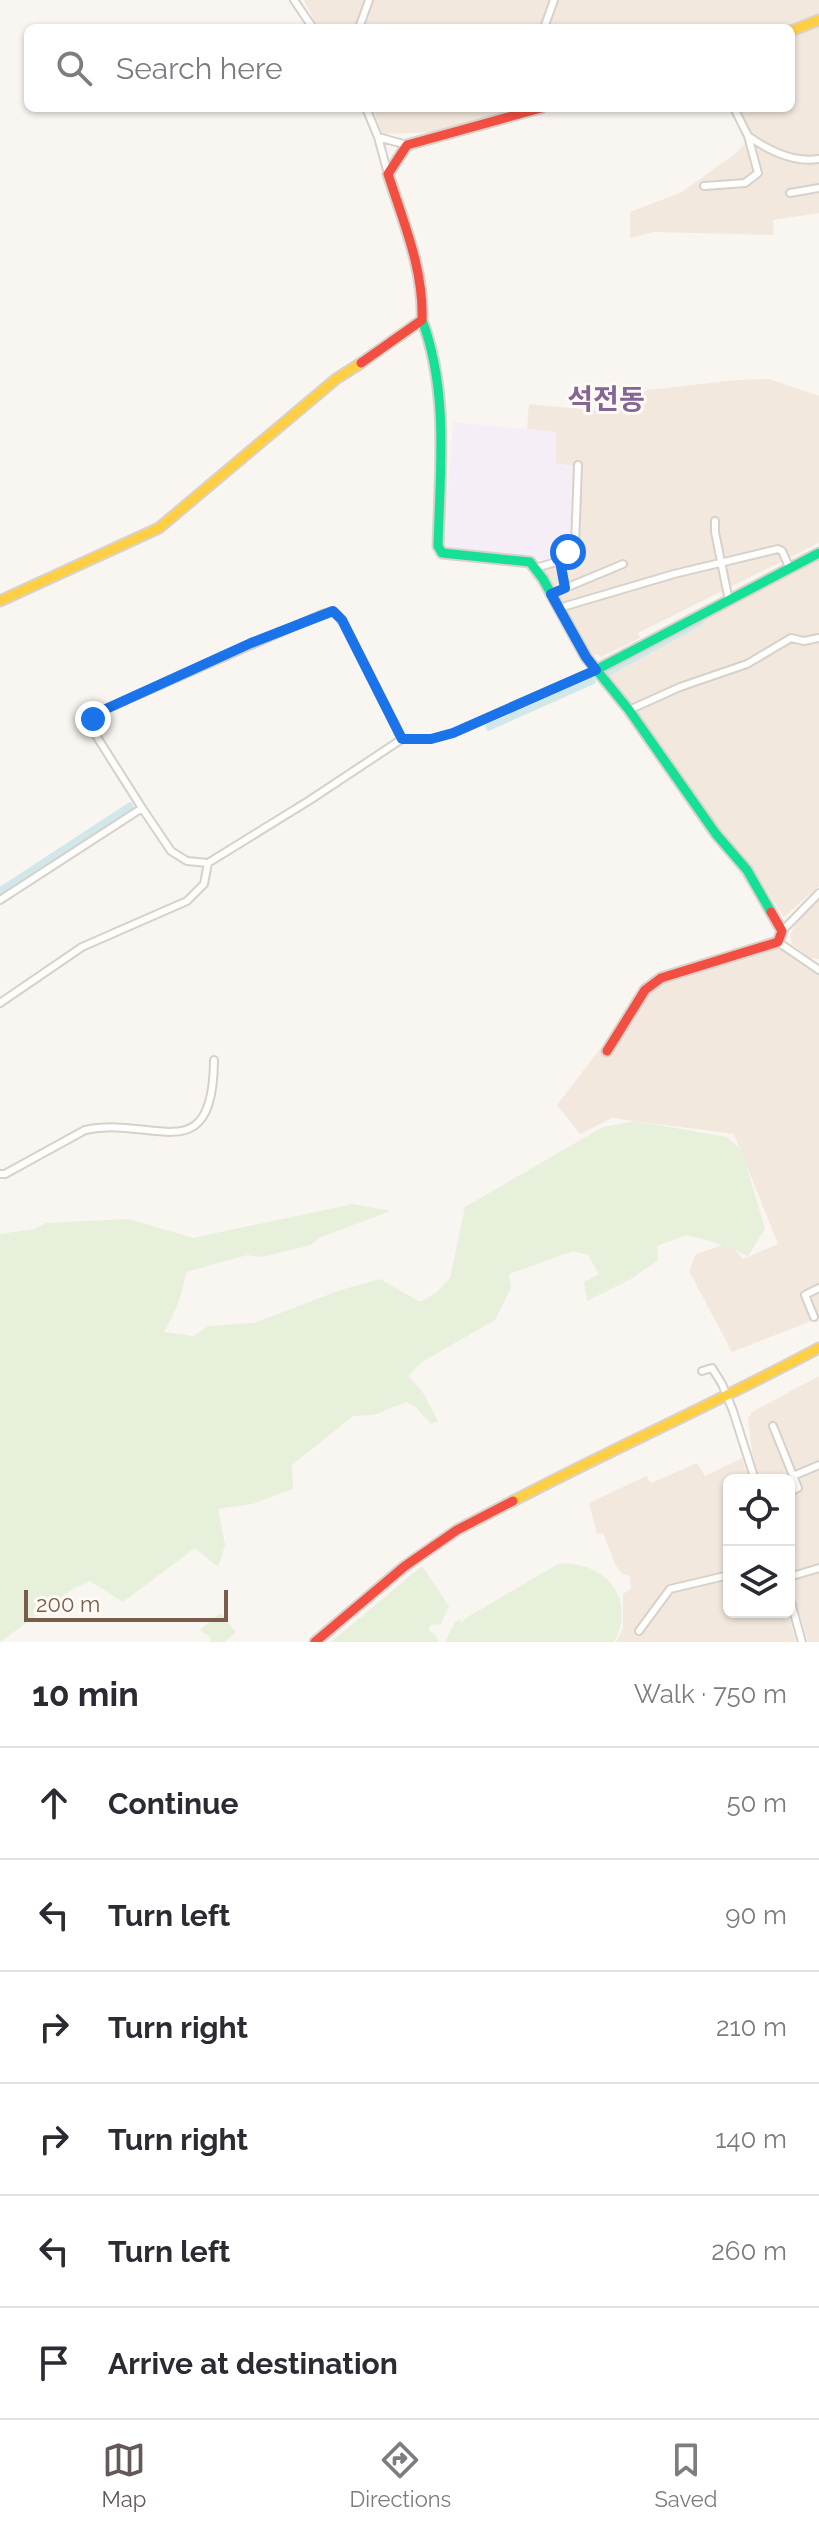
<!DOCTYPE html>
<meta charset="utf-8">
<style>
body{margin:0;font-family:Raleway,"Noto Sans KR",sans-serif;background:#f7f7f7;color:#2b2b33}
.controls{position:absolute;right:24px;bottom:24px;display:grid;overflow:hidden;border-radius:12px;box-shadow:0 2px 6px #0004}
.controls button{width:72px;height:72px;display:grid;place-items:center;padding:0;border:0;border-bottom:2px solid #e1e1e2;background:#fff;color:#2b2b33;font:40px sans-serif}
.scale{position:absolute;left:24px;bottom:20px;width:204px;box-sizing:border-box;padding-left:8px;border:4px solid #7a5c4d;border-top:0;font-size:22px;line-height:28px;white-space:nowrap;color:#7a5c4d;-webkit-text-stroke:6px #fffaf3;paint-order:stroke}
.stop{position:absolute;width:24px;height:24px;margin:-18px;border:6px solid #1a73e8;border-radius:50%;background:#fff}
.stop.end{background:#1a73e8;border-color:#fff;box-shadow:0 2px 8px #0008}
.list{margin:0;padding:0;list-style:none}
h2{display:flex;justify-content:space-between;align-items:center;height:104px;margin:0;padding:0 32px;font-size:34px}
h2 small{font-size:26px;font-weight:400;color:#7c7c81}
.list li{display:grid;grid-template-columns:52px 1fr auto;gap:24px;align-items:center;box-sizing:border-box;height:112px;padding:0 32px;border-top:2px solid #e1e1e2}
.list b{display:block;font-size:30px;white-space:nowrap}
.list em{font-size:26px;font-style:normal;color:#7c7c81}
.icon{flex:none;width:44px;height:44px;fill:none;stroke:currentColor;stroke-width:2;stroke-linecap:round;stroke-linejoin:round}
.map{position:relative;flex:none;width:819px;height:1642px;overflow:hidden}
.search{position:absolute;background:#fff;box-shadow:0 2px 6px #0004;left:24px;right:24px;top:24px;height:88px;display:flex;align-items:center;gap:20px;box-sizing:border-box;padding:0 28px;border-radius:12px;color:#7c7c81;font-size:30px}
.sheet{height:776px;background:#fff}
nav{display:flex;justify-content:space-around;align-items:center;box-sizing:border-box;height:112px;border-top:2px solid #e1e1e2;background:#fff;font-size:22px;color:#7c7c81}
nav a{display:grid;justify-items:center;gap:4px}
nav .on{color:#625958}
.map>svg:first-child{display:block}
.residential{fill:#f2e8de}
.education{fill:#f6eef6}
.green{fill:#e7f0db}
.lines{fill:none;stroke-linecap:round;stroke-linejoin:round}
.canal{stroke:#d0e8ea;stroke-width:7}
.street-casing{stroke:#d7d1cb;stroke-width:10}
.fast-casing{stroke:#d9d2cb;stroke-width:13}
.slow-casing{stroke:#d9d2cb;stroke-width:13}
.jam-casing{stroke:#d9d2cb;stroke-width:13}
.street{stroke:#fefefd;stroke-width:6}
.fast{stroke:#16e098;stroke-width:9}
.slow{stroke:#ffcf43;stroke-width:9}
.jam{stroke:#f24e42;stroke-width:9}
.route{stroke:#1a73e8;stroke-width:10}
.labels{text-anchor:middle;stroke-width:6;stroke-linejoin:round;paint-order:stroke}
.quarter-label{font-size:28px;font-weight:bold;fill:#846695;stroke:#fffaf3}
</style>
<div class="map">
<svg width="819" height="1642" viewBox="0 0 819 1642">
<rect width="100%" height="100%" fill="#f9f5f0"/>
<path class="residential" d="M304 0H549L541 26 538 28H318Z
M555 0H819V14L783 28H546Z
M819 25V213L773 220 774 235 654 232 630 238V212L682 192 736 153 751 137 736 108H791V35Z
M373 108H520L434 132 382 134Z
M769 379 819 396V543L638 633 640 638 601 657 598 654 592 656 590 651 586 652 542 568 576 548 580 462 575 461 574 466 556 464V432L527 429 529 404 601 411 648 390 736 380Z
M819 560V886L784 917 754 871 720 835 605 676 701 623V621Z
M819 898V959L810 958 792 944 790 935 800 915Z
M773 947 788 952 819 974V1318L732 1352 689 1271 696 1254 729 1243 743 1259 778 1244 734 1134 612 1118 580 1134 557 1105 600 1049 610 1053 650 989 681 973Z
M819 1376V1642H808L789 1578V1480H760L752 1453 748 1419 752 1412Z
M742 1458 749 1480H729V1612H788L796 1642H616L623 1629V1594L631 1589 630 1576 621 1573 615 1564 603 1533 597 1534 589 1503 646 1476 651 1483 697 1463 705 1476Z"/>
<path class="education" d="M453 422 556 432V463L574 466 570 541 565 550 550 561 446 549 443 545Z"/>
<path class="green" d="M635 1121 727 1137 742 1151 765 1229 748 1256 714 1242 686 1235 657 1246 658 1260 631 1279 587 1301 584 1282 599 1274 588 1255 573 1251 509 1274 511 1288 495 1320 422 1362 408 1376 422 1391 438 1421 431 1424 416 1407 406 1402 374 1415 353 1416 292 1465 293 1489 252 1504 218 1509 225 1545 218 1567 195 1548 123 1602 90 1581 73 1589 0 1642V1234L35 1229 46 1223 129 1219 193 1238 353 1204 390 1211 319 1238 311 1245 262 1257 247 1255 186 1272C182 1294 176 1312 164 1332L194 1336 208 1326 254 1323 338 1291 380 1279 420 1302 436 1293 450 1278 465 1207 603 1127Z
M558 1564C604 1560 638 1598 614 1642H445L455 1622 462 1619 459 1626 466 1618Z
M422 1566 449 1606 441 1624 430 1625 429 1631 435 1634 439 1642H331Z
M220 1613 236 1632 224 1642H211L210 1637 200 1630Z"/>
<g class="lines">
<path class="canal" d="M605 674 700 622
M489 727 592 681
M0 891 130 806"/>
<g class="street-casing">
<path id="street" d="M294 0 313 28
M359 28 369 0
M544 28 554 0
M366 108 378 137 388 174
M748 136C768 150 794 163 819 159
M378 137 407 145
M704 186 745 183 758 173 748 136 734 108
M790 193 819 188
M715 521V532L729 601
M535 568 560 561
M565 588 560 561 575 546 578 465
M551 594 623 564
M559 608 674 574 778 549 782 551 790 569
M629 710 680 687 747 664 791 638 804 641 819 638
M142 808 97 737 93 725 97 713 322 614 333 611 342 620 402 739
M0 900 142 808 171 851 187 861 208 863 310 800 402 739H431L453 733 596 670
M782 931 819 893
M778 942 819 970
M0 1003 82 947 187 901 204 884 208 863
M0 1174H5L85 1130C153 1115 213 1173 214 1060
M814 1317 805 1295 819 1288
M702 1371 712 1368 722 1384 733 1411 755 1480
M773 1426 798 1488 789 1492
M793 1476 819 1465
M789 1577 819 1568
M789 1595 802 1642
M639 1631 670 1589 729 1575"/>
</g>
<g class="fast-casing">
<path id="fast" d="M422 320C449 391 440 471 438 546L442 553 530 562 543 579 586 657 629 710 716 834 747 870 771 912
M596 670 819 553"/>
</g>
<g class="slow-casing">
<path id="slow" d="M791 31 819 20
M0 601 159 528 336 379 361 363
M513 1501C614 1448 718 1402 819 1348"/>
</g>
<g class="jam-casing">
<path id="jam" d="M361 363 422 320C424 270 403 221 388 174L407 145 541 108
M607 1051 645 990 661 978 778 942 782 931 771 912
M315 1642 405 1566 457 1530 513 1501"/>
</g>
<use href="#street" class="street"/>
<use href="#fast" class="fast"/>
<use href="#slow" class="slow"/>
<use href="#jam" class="jam"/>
</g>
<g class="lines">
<path class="route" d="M93 719 97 713 251 643 333 611 342 620 402 739H431L453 733 596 670 586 657 551 594 565 588 560 561 568 552"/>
</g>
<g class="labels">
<g class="quarter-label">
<text x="606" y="409">석전동</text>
</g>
</g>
</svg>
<div class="controls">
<button><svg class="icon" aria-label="locate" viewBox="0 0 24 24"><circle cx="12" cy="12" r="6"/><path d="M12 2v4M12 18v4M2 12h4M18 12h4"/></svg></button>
<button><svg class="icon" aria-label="layers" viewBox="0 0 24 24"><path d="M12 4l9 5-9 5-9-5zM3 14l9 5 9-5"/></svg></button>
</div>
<div class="scale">200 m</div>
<div class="stop" style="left:568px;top:552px"></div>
<div class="stop end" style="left:93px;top:719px"></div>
<div class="search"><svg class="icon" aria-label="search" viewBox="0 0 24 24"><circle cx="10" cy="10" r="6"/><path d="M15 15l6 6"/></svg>Search here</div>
</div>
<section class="sheet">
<h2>10 min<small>Walk · 750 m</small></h2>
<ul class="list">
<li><svg class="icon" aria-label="ahead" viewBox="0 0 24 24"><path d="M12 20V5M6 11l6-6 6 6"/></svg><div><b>Continue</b></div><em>50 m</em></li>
<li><svg class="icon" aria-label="left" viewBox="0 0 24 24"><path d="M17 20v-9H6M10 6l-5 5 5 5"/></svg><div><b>Turn left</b></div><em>90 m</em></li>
<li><svg class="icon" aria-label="right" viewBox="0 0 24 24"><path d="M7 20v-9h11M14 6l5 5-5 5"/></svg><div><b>Turn right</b></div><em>210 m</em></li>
<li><svg class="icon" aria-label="right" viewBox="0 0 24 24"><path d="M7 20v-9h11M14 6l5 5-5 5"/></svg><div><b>Turn right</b></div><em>140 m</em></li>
<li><svg class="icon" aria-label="left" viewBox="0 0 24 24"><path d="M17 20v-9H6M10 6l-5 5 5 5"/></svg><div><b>Turn left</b></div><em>260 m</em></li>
<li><svg class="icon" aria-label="arrive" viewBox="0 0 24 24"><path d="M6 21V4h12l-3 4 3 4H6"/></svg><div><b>Arrive at destination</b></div></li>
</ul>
</section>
<nav>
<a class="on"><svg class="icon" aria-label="map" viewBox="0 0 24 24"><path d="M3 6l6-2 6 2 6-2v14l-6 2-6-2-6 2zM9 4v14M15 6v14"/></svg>Map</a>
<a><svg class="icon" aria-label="directions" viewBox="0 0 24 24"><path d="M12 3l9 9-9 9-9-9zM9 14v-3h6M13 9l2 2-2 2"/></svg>Directions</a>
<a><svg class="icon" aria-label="saved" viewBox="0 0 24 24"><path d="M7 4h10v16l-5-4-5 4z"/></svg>Saved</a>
</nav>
